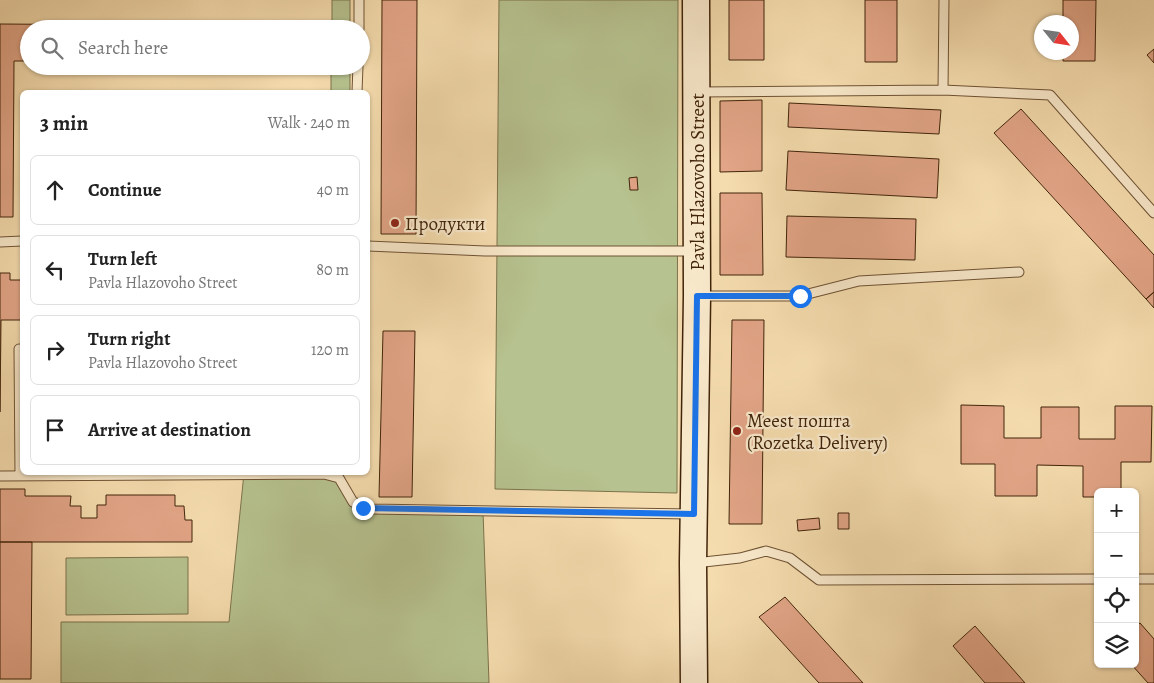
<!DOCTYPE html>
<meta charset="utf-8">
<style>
body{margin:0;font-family:Alegreya,serif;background:#f6f6f6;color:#222}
.controls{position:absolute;right:15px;bottom:15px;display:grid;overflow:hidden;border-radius:8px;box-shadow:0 1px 4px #0004}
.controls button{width:45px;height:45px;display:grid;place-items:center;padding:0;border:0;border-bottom:1px solid #e0e0e0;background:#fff;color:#222;font:25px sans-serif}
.compass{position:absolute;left:1034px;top:15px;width:45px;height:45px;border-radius:50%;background:#fff;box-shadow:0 1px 4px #0004;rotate:120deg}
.stop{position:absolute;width:15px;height:15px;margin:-11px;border:4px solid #1a73e8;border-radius:50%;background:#fff}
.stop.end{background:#1a73e8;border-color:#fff;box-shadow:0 1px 5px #0008}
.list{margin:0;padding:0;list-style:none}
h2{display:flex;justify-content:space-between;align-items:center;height:65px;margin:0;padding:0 20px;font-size:21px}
h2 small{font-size:16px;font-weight:400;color:#767676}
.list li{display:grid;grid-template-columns:32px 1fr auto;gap:15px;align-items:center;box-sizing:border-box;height:70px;margin:0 10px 10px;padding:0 10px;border:1px solid #e0e0e0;border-radius:8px}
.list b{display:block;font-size:19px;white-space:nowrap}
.list p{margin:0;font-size:16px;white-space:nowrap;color:#767676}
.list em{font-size:16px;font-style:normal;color:#767676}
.icon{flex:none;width:28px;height:28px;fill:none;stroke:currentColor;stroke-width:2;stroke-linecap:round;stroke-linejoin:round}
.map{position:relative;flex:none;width:1154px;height:683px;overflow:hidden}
.search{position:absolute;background:#fff;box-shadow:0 1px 4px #0004;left:20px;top:20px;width:350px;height:55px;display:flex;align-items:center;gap:12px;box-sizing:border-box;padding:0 18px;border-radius:28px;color:#767676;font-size:19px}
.panel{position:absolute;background:#fff;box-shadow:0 1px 4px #0004;left:20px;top:90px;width:350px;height:385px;border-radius:8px}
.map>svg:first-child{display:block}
.green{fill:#b6c28f;stroke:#7c734c}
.building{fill:#e2a587;stroke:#41240a}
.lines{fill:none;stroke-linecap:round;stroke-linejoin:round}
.lane-casing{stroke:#6e5233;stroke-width:11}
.secondary-casing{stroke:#41240a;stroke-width:29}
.lane{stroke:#f8e8ca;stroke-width:9}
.secondary{stroke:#f8e8ca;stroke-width:26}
.route{stroke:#1a73e8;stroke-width:6}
.poi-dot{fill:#8f2418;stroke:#f8e8ca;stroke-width:2}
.labels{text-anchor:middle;stroke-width:4.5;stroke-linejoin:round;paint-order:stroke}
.street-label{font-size:19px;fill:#41240a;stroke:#f8e8ca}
.poi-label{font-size:19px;fill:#41240a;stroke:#f8e8ca;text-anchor:start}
</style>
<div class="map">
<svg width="1154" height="683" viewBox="0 0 1154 683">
<rect width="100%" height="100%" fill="#f5dcae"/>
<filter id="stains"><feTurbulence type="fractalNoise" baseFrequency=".004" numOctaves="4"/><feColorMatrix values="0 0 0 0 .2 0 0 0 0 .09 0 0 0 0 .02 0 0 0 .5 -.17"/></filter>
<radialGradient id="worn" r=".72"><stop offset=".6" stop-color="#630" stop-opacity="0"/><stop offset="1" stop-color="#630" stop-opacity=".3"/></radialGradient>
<path class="green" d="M332 0H350V29H332Z
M499 0H678L677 493 495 489Z
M331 66H350V92H331Z
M244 473 335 476 358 506 483 511 489 683H61V622H229Z
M188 557V614L66 615V558Z"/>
<path class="building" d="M382 0H417L416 234H381Z
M729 0H764V60H729Z
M865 0H897V62H865Z
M1063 0H1096L1095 61H1063V52H1072V22H1063Z
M0 24 288 26V29H29V61H14L13 217H0Z
M1154 49V63L1147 55Z
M762 100V171L720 172V101Z
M789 103 941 110 939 134 788 127Z
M1021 109 1154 255V292L1146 299 994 133Z
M788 151 939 159 937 198 786 190Z
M637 177 638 190H630L629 178Z
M720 193H762L763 275H720Z
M787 216 916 219 915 260 786 257Z
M0 273H10V280H22V320H1L0 412Z
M1154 292V308L1146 299Z
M732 320H764L762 524H729Z
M383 331H415L412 497H379Z
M961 405 1004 406V438H1041V407H1079V439H1115V406H1152L1151 462H1121V492H1098V497H1083V466L1037 465V496H995V464H961Z
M0 489H25V496H71L70 506H81V518H97V505H106V495H175V506H184L185 520H192V542H0Z
M838 513H849V529H838Z
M819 518 820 529 798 531 797 520Z
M0 542H32L31 679H0Z
M785 597 863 683H819L759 617Z
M1140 623 1154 639V683H1148L1131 664H1135V627Z
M975 626 1025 683H985L953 646Z"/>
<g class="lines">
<g class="lane-casing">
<path id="lane" d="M359 29V0
M943 90 1050 95 1154 213
M357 92 358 66
M698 92 943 90 944 0
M0 242 22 241
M368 246 485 251H695
M699 296H800L859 281 1019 272
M0 476 324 474 339 478 353 502 371 509 691 514
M20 476 19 349H22
M695 563 740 558 766 551 790 558 819 580 1098 579
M1135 579H1154"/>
</g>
<g class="secondary-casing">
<path id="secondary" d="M694 683 693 563 697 296 696 0"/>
</g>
<use href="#lane" class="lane"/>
<use href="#secondary" class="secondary"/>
</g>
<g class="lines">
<path class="route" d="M363 508 694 514 697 296H800"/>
</g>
<g class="poi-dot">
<circle cx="395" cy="223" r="5"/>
<circle cx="737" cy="431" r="5"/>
</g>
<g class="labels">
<g class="street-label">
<text transform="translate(697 182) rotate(-90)" y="7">Pavla Hlazovoho Street</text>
</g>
<g class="poi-label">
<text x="405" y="230">Продукти</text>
<text x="747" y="427">Meest пошта<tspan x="747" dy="22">(Rozetka Delivery)</tspan></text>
</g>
</g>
<rect width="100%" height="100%" filter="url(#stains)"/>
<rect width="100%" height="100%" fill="url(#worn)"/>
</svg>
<div class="controls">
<button>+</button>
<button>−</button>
<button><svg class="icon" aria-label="locate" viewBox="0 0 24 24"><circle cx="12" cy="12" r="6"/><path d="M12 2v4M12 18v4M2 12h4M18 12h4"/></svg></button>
<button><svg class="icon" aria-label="layers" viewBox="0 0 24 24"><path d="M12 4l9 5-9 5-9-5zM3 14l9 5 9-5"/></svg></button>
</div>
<svg class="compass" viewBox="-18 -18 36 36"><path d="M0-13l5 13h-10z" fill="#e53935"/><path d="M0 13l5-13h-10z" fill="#767676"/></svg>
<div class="stop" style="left:800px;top:296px"></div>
<div class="stop end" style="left:363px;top:508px"></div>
<div class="search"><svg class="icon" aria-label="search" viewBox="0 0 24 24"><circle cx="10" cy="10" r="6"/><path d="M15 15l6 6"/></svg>Search here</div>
<section class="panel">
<h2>3 min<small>Walk · 240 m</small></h2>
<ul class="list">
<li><svg class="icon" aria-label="ahead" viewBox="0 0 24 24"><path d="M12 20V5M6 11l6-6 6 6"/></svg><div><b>Continue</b></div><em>40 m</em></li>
<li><svg class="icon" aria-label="left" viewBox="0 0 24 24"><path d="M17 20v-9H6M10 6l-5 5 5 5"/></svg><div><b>Turn left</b><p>Pavla Hlazovoho Street</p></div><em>80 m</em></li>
<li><svg class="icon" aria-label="right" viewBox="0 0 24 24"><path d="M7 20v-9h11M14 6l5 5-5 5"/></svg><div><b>Turn right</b><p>Pavla Hlazovoho Street</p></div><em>120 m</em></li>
<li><svg class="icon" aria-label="arrive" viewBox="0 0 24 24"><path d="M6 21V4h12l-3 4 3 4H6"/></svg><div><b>Arrive at destination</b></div></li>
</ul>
</section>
</div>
